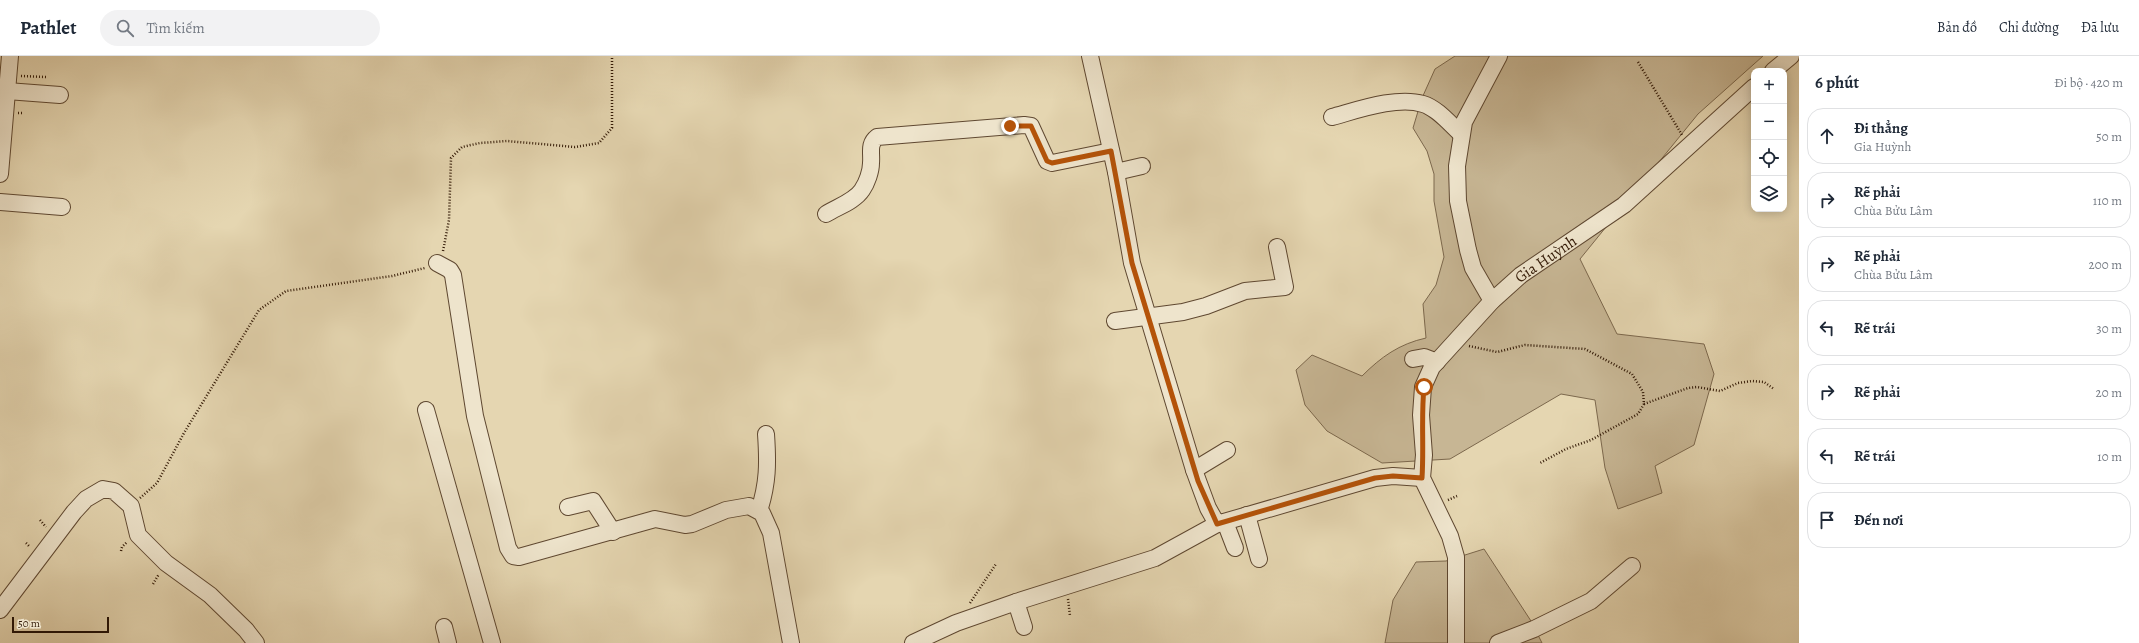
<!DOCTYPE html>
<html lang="vi">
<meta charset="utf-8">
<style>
body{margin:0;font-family:Alegreya,serif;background:#f2f2f3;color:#1f2937}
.controls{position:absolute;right:12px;top:12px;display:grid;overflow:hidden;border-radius:8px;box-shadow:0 2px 10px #0003}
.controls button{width:36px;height:36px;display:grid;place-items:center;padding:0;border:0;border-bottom:1px solid #e0e1e3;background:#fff;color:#1f2937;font:20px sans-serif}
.scale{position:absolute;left:12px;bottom:10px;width:97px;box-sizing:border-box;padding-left:4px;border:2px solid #321906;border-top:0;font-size:11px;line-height:14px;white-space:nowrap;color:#321906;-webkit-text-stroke:3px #eee4cc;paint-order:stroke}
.stop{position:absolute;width:12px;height:12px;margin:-9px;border:3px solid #b45309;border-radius:50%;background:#fff}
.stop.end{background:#b45309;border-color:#fff;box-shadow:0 1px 4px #0008}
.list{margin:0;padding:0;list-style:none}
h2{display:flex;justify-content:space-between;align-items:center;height:52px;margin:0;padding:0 16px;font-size:17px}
h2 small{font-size:13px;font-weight:400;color:#747a83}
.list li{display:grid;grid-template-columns:26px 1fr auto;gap:12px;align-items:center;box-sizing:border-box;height:56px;margin:0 8px 8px;padding:0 8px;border:1px solid #e0e1e3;border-radius:16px}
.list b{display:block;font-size:15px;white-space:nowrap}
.list p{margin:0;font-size:13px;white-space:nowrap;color:#747a83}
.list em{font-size:13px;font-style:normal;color:#747a83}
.icon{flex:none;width:22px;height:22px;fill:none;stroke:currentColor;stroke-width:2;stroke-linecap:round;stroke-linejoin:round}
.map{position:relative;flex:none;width:1799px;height:587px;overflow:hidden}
header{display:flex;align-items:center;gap:24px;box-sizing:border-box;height:56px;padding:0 20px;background:#fff;border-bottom:1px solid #e0e1e3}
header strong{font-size:19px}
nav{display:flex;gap:22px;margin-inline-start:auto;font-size:14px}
.search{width:280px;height:36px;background:#f2f2f3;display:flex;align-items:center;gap:10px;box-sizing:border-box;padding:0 14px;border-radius:22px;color:#747a83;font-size:15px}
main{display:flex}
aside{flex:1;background:#fff}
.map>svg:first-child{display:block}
.green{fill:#c7b694;stroke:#7c684d}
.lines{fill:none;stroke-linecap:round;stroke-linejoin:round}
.minor-casing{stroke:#5f4831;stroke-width:18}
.path{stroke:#321906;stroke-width:2.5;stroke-dasharray:1 2;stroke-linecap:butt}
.minor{stroke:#eee4cc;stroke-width:16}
.route{stroke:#b45309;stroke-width:5}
.labels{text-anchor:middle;stroke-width:3;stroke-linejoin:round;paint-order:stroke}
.street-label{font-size:16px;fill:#321906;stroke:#eee4cc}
</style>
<header>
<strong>Pathlet</strong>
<div class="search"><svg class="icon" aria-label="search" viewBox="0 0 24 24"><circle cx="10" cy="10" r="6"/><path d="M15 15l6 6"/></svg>Tìm kiếm</div>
<nav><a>Bản đồ</a><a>Chỉ đường</a><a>Đã lưu</a></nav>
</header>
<main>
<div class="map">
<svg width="1799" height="587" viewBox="0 0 1799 587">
<rect width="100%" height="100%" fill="#e5d6b1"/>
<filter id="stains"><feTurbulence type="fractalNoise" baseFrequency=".005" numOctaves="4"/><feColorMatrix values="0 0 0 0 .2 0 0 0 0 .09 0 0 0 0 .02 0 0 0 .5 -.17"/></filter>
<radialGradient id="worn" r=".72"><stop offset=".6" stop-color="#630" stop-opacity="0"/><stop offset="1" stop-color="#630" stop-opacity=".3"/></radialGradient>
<path class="green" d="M1455 0H1763L1698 58 1580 203 1617 278 1704 288 1714 318 1694 389 1655 410 1662 437 1618 453 1605 412 1595 344 1561 338 1450 403 1382 407 1327 375 1305 349 1296 314 1312 299 1362 320C1381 301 1399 288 1426 282L1423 248 1436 229 1444 201 1434 145V118L1427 95 1413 72 1422 42 1435 13Z
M1484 493 1531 565 1542 587H1385L1393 544 1416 506 1446 505Z"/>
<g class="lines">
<g class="minor-casing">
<g id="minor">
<path d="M1090 0 1116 116 1132 207 1194 414 1208 452 1217 468 1375 422 1393 420 1422 422"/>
<path d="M1773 15 1791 0"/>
<path d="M7 35 60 39"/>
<path d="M1332 61C1358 54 1397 40 1423 48 1437 52 1450 68 1461 78"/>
<path d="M1116 116 1142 110"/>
<path d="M0 118 10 0"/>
<path d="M0 146 62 151"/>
<path d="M826 158C837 151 855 145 862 134 867 127 871 115 871 107 872 97 868 88 877 81L1024 69 1031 70 1047 105 1052 107 1111 95"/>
<path d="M437 207 450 214 453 219 475 360 508 492 513 500 519 501 655 463 685 469 692 468 726 454 749 450 762 457 771 477 791 587"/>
<path d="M1492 245 1473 212 1468 194 1458 145 1457 110 1464 66 1499 0"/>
<path d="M1115 265 1183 256 1206 250 1245 235 1285 231 1277 191"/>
<path d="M1413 303 1424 301 1437 306"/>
<path d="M426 354 492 587"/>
<path d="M1194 414 1227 394"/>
<path d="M568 451 593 445 613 476"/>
<path d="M759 455C768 427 768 407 766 378"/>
<path d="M1247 459 1259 503"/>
<path d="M1225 466 1235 492"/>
<path d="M1016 546 1024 571"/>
<path d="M0 554 74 456 86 443 103 433 114 435 131 450 138 479 166 507 210 539 246 574 256 587"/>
<path d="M444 571 448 587"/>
<path d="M913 587 956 567 1016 546 1155 502 1217 468"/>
<path id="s1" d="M1456 587V501L1450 480 1422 422 1424 399 1421 359 1423 331 1432 311 1492 245 1521 219 1624 149 1754 31"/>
<path d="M1498 587 1534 573 1591 545 1632 510"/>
</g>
</g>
<path class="path" d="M1638 6 1682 79
M21 20 46 21
M18 57H24
M443 195 449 164 451 102 462 91 480 87 507 85 575 91 599 87 612 72V0
M1469 290 1497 296 1525 289 1585 293 1632 318 1643 336 1644 348 1638 358 1591 384 1566 393 1540 407
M1644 348 1688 332 1697 331 1720 335 1738 327 1752 325 1764 326 1774 333
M140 442 157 427 184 377 259 254 286 235 392 220 425 212
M1448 444 1457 440
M40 464 46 471
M26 487 30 491
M121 495 122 491 127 486
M153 528 159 518
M1068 543 1070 560
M970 547 996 508"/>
<use href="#minor" class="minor"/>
</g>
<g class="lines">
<path class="route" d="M1010 70H1031L1047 105 1052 107 1111 95 1132 207 1198 425 1217 468 1375 422 1393 420 1422 422C1424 391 1421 361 1424 331"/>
</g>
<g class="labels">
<g class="street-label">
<text dy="6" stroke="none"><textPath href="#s1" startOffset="443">Gia Huỳnh</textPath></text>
</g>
</g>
<rect width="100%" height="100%" filter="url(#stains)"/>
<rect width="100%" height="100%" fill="url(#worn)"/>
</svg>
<div class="controls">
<button>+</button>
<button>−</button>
<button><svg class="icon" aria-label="locate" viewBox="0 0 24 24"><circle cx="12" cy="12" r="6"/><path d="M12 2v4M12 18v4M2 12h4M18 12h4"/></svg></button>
<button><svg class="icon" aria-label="layers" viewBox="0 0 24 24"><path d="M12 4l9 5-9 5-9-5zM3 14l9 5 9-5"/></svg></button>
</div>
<div class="scale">50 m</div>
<div class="stop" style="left:1424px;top:331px"></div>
<div class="stop end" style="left:1010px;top:70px"></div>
</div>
<aside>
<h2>6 phút<small>Đi bộ · 420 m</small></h2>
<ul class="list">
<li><svg class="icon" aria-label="ahead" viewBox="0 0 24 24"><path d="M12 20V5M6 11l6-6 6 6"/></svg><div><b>Đi thẳng</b><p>Gia Huỳnh</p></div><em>50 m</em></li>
<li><svg class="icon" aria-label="right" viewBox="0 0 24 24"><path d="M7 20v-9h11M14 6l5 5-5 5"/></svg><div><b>Rẽ phải</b><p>Chùa Bửu Lâm</p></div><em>110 m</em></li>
<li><svg class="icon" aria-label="right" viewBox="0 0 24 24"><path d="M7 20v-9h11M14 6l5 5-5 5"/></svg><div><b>Rẽ phải</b><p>Chùa Bửu Lâm</p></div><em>200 m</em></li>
<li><svg class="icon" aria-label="left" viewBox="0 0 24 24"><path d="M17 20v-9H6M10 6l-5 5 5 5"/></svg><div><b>Rẽ trái</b></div><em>30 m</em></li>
<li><svg class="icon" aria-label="right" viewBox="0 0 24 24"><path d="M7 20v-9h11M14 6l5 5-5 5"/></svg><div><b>Rẽ phải</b></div><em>20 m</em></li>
<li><svg class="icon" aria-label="left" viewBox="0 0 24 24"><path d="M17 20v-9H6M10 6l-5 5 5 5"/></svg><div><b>Rẽ trái</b></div><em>10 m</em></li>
<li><svg class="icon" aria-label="arrive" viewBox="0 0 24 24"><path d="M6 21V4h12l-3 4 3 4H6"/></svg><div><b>Đến nơi</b></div></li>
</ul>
</aside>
</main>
